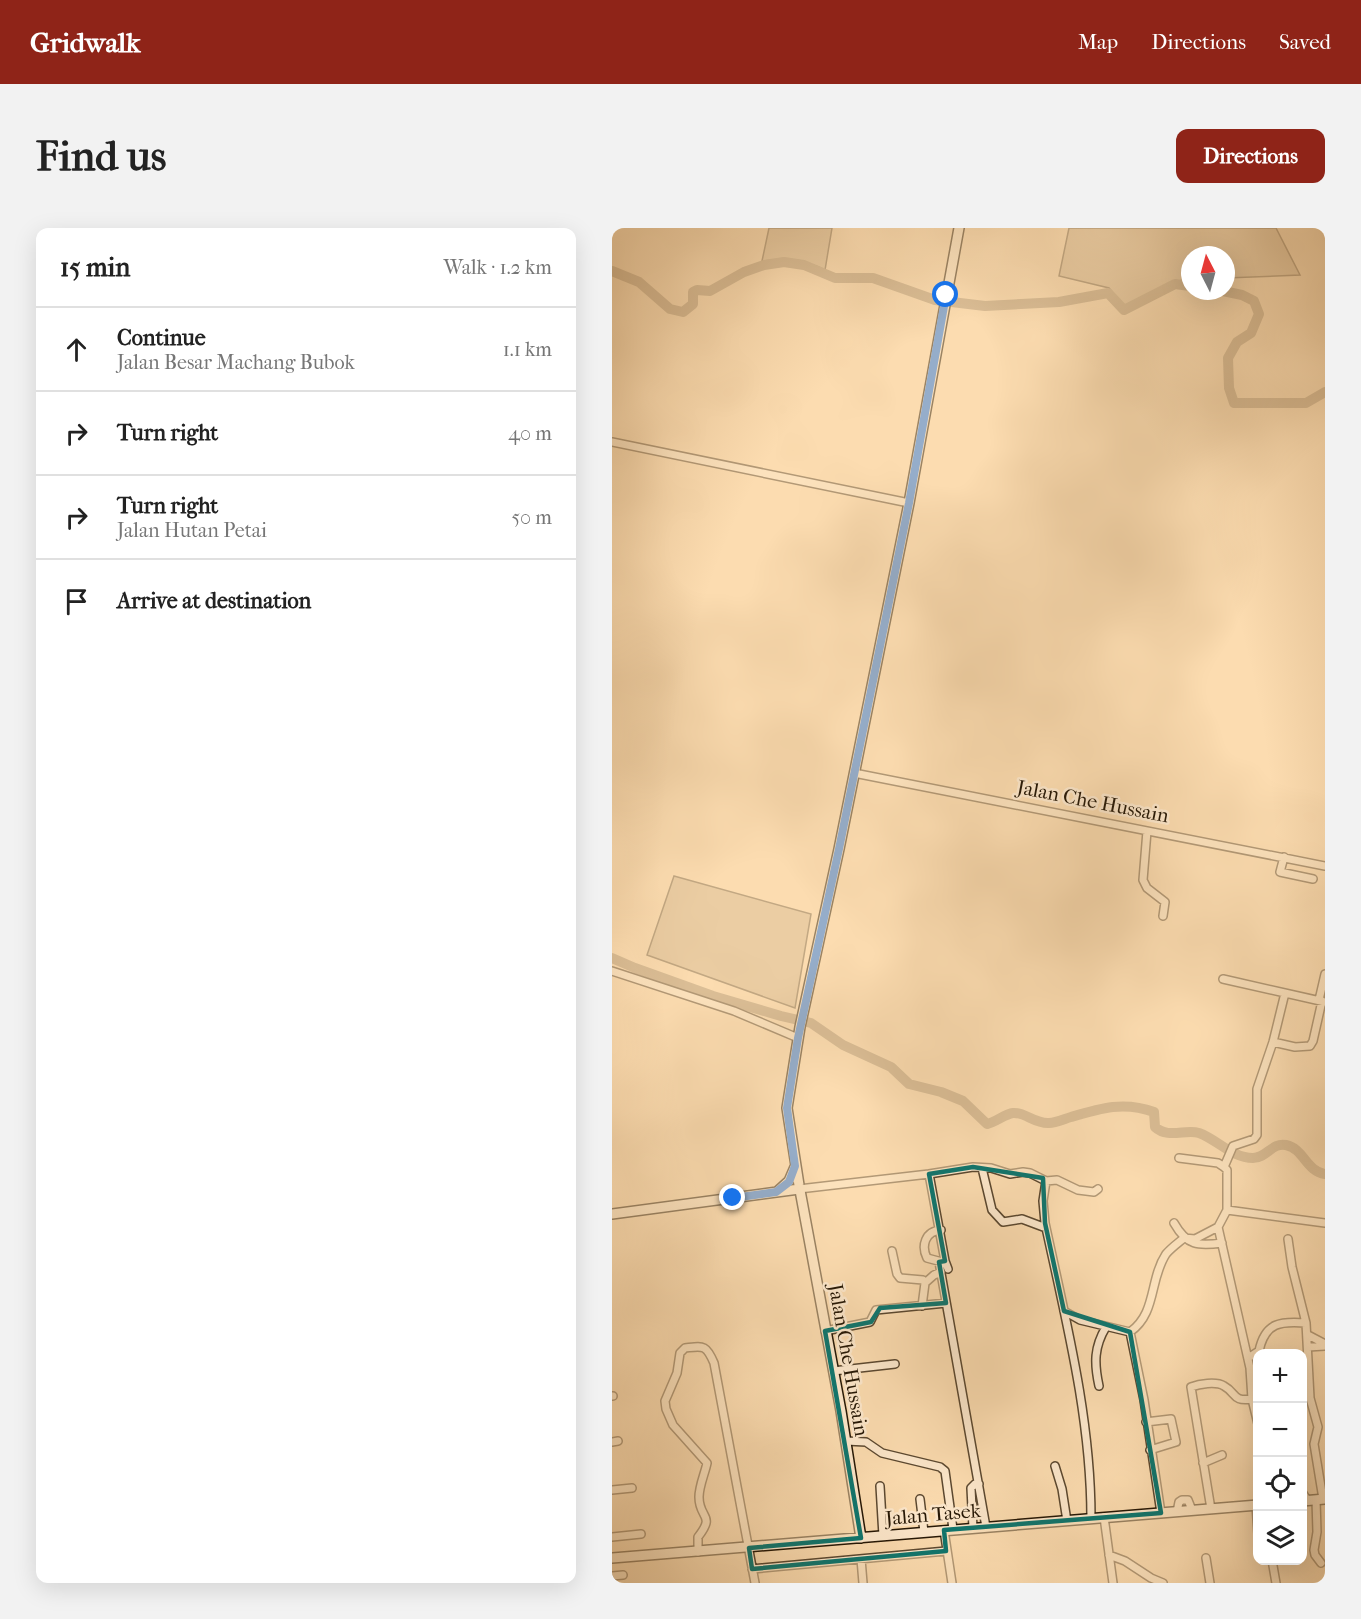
<!DOCTYPE html>
<meta charset="utf-8">
<style>
body{margin:0;font-family:"IM FELL French Canon",serif;background:#f2f2f2;color:#222}
.controls{position:absolute;right:18px;bottom:18px;display:grid;overflow:hidden;border-radius:12px;box-shadow:0 6px 24px #0002}
.controls button{width:54px;height:54px;display:grid;place-items:center;padding:0;border:0;border-bottom:2px solid #e0e0e0;background:#fff;color:#222;font:30px sans-serif}
.compass{position:absolute;left:569px;top:18px;width:54px;height:54px;border-radius:50%;background:#fff;box-shadow:0 6px 24px #0002;rotate:354deg}
.stop{position:absolute;width:18px;height:18px;margin:-14px;border:4px solid #1a73e8;border-radius:50%;background:#fff}
.stop.end{background:#1a73e8;border-color:#fff;box-shadow:0 2px 6px #0008}
.list{margin:0;padding:0;list-style:none}
h2{display:flex;justify-content:space-between;align-items:center;height:78px;margin:0;padding:0 24px;font-size:26px}
h2 small{font-size:20px;font-weight:400;color:#767676}
.list li{display:grid;grid-template-columns:39px 1fr auto;gap:18px;align-items:center;box-sizing:border-box;height:84px;padding:0 24px;border-top:2px solid #e0e0e0}
.list b{display:block;font-size:22px;white-space:nowrap}
.list p{margin:0;font-size:20px;white-space:nowrap;color:#767676}
.list em{font-size:20px;font-style:normal;color:#767676}
.icon{flex:none;width:33px;height:33px;fill:none;stroke:currentColor;stroke-width:2;stroke-linecap:round;stroke-linejoin:round}
.map{position:relative;flex:none;width:713px;height:1355px;overflow:hidden;border-radius:12px}
header{display:flex;align-items:center;gap:36px;box-sizing:border-box;height:84px;padding:0 30px;background:#8f2418;color:#fff}
header strong{font-size:28px}
nav{display:flex;gap:33px;margin-inline-start:auto;font-size:21px}
.intro{display:flex;align-items:center;justify-content:space-between;box-sizing:border-box;height:144px;padding:0 36px}
h1{margin:0;font-size:42px}
.button{padding:15px 27px;border-radius:12px;background:#8f2418;color:#fff;font-size:21px;font-weight:700}
main{display:flex;gap:36px;padding:0 36px}
aside{flex:1;background:#fff;border-radius:12px;box-shadow:0 6px 24px #0002}
.map>svg:first-child{display:block}
.green{fill:#d7bb93;stroke:#7e694c;stroke-width:1.5}
.lines{fill:none;stroke-linecap:round;stroke-linejoin:round}
.river{stroke:#b39976;stroke-width:10}
.street-casing{stroke:#5b4830;stroke-width:10}
.secondary-casing{stroke:#251705;stroke-width:12}
.street{stroke:#fde8cc;stroke-width:7}
.secondary{stroke:#fde8cc;stroke-width:9}
.route{stroke:#1a73e8;stroke-width:8}
.marked{fill:none;stroke:#0f766e;stroke-width:4.5;stroke-linejoin:round}
.labels{text-anchor:middle;stroke-width:5;stroke-linejoin:round;paint-order:stroke}
.street-label{font-size:20px;fill:#251705;stroke:#fde8cc}
</style>
<header>
<strong>Gridwalk</strong>
<nav><a>Map</a><a>Directions</a><a>Saved</a></nav>
</header>
<div class="intro"><h1>Find us</h1><a class="button">Directions</a></div>
<main>
<aside>
<h2>15 min<small>Walk · 1.2 km</small></h2>
<ul class="list">
<li><svg class="icon" aria-label="ahead" viewBox="0 0 24 24"><path d="M12 20V5M6 11l6-6 6 6"/></svg><div><b>Continue</b><p>Jalan Besar Machang Bubok</p></div><em>1.1 km</em></li>
<li><svg class="icon" aria-label="right" viewBox="0 0 24 24"><path d="M7 20v-9h11M14 6l5 5-5 5"/></svg><div><b>Turn right</b></div><em>40 m</em></li>
<li><svg class="icon" aria-label="right" viewBox="0 0 24 24"><path d="M7 20v-9h11M14 6l5 5-5 5"/></svg><div><b>Turn right</b><p>Jalan Hutan Petai</p></div><em>50 m</em></li>
<li><svg class="icon" aria-label="arrive" viewBox="0 0 24 24"><path d="M6 21V4h12l-3 4 3 4H6"/></svg><div><b>Arrive at destination</b></div></li>
</ul>
</aside>
<div class="map">
<svg width="713" height="1355" viewBox="0 0 713 1355">
<rect width="100%" height="100%" fill="#fcdcb0"/>
<filter id="stains"><feTurbulence type="fractalNoise" baseFrequency=".00333" numOctaves="4"/><feColorMatrix values="0 0 0 0 .2 0 0 0 0 .09 0 0 0 0 .02 0 0 0 .5 -.17"/></filter>
<radialGradient id="worn" r=".72"><stop offset=".6" stop-color="#630" stop-opacity="0"/><stop offset="1" stop-color="#630" stop-opacity=".3"/></radialGradient>
<path class="green" d="M157 0H220L213 42C192 31 173 31 150 33Z
M457 0H664L688 47 614 50V27H578V52L564 53 512 79 497 60 447 48Z
M62 648 199 686 183 780 35 727Z"/>
<g class="lines">
<path class="river" d="M0 43 27 54 58 81 71 84 81 76V64L85 62 98 63 132 44 152 37 172 34 192 37 223 50H261L323 72 373 78 447 74 496 65 512 82 563 56 578 58
M611 63 630 67 642 73 647 86 639 105 625 114 616 130 617 160 622 175H694L713 164
M0 730 23 740 101 768 169 788 199 795 231 817 279 839 297 856 329 864 351 873 375 896C384 894 393 886 401 885 413 884 423 896 437 895 444 895 452 891 459 889 489 880 512 873 542 884L543 899C556 911 573 901 587 905 606 912 620 930 641 930 655 930 660 914 674 917 692 921 694 943 713 946"/>
<g class="street-casing">
<path id="street" d="M0 214 297 275
M242 545 713 638
M535 603 531 652 535 660 553 674 551 688
M672 629 668 644 701 651
M0 743 122 783 186 810
M611 751 713 774
M707 772 713 746
M661 814 683 819 698 818 701 813 710 773
M567 930 606 935 612 939
M612 939 615 942V982L606 999 638 1140 640 1171 646 1196
M612 939 621 918 642 911 645 907V861L661 814 673 765
M370 940 380 982 391 994 410 991 434 1000
M317 946 333 1033 336 1041
M434 953 431 973 433 995C454 1093 479 1190 479 1290
M187 961 317 946 361 939 379 940 398 946 411 944 418 945 434 953 445 952 466 962 482 964 486 961
M615 982 713 995
M562 995C575 1018 586 1018 610 1015
M329 1002C313 1003 309 1018 315 1030L330 1034
M676 1011 680 1039 694 1095 698 1170 706 1199 702 1216 711 1271
M280 1023 285 1046 288 1050 311 1052 313 1055 310 1078
M327 1034 374 1299
M313 1055 322 1047 329 1044
M452 1083 468 1092 518 1104 532 1172 549 1285
M213 1103 258 1094 264 1082 334 1075
M518 1104C545 1085 537 1052 554 1026 559 1020 566 1015 572 1010L583 1011 606 999
M696 1107 713 1116
M696 1119 713 1118
M636 1130 647 1123C653 1094 669 1093 694 1095
M221 1143 283 1136
M487 1158C482 1135 482 1119 494 1099
M0 1168H1
M534 1194 559 1191 564 1214 538 1222
M234 1213 254 1214 270 1225 328 1239 333 1243 341 1301
M0 1214 6 1213
M591 1235 610 1227
M443 1238 450 1261 455 1293
M268 1258 271 1308
M0 1262 20 1260
M690 1264 696 1273
M308 1271 312 1304
M704 1272 705 1304 702 1322 703 1327 709 1335
M644 1277 646 1306
M599 1281 579 1159C587 1156 604 1153 612 1158 625 1165 620 1174 640 1171
M565 1284 567 1274 570 1272H576L580 1282
M492 1289 501 1355
M361 1300 359 1260 363 1256H367
M332 1302 340 1355
M0 1309 29 1306
M86 1324V1309C104 1286 87 1291 87 1269 87 1258 93 1245 95 1235L61 1197 54 1181 53 1173 65 1145 68 1125 73 1120C91 1118 94 1116 102 1135L143 1355
M497 1327 513 1333 539 1350 551 1355
M594 1330 598 1355
M249 1331 251 1355
M660 1332 664 1355
M140 1341 334 1323
M0 1348 11 1347"/>
</g>
<g class="secondary-casing">
<path id="secondary" d="M166 963 177 953 183 939
M0 986 187 961
M690 1273 713 1271
M249 1310 229 1183 187 957 175 880 188 799 227 621 297 275 347 0
M0 1330 646 1277"/>
</g>
<use href="#street" class="street"/>
<use href="#secondary" class="secondary"/>
</g>
<g class="lines">
<path class="route" d="M121 970 164 964 177 954 183 938 175 880 186 810 227 621 297 275 334 67"/>
</g>
<path d="M0 0H713V1355H0ZM361 939 431 950 433 995 452 1083 518 1104 549 1285 332 1302 334 1323 140 1341 137 1320 249 1310 213 1103 259 1094 268 1080 334 1075 327 1034 333 1033 317 946Z" fill="#fcdcb0" fill-opacity=".55" fill-rule="evenodd"/>
<path class="marked" d="M361 939 431 950 433 995 452 1083 518 1104 549 1285 332 1302 334 1323 140 1341 137 1320 249 1310 213 1103 259 1094 268 1080 334 1075 327 1034 333 1033 317 946Z"/>
<g class="labels">
<g class="street-label">
<text transform="translate(481 573) rotate(11)" y="7">Jalan Che Hussain</text>
<text transform="translate(237 1132) rotate(80)" y="7">Jalan Che Hussain</text>
<text transform="translate(321 1286) rotate(-5)" y="7">Jalan Tasek</text>
</g>
</g>
<rect width="100%" height="100%" filter="url(#stains)"/>
<rect width="100%" height="100%" fill="url(#worn)"/>
</svg>
<div class="controls">
<button>+</button>
<button>−</button>
<button><svg class="icon" aria-label="locate" viewBox="0 0 24 24"><circle cx="12" cy="12" r="6"/><path d="M12 2v4M12 18v4M2 12h4M18 12h4"/></svg></button>
<button><svg class="icon" aria-label="layers" viewBox="0 0 24 24"><path d="M12 4l9 5-9 5-9-5zM3 14l9 5 9-5"/></svg></button>
</div>
<svg class="compass" viewBox="-18 -18 36 36"><path d="M0-13l5 13h-10z" fill="#e53935"/><path d="M0 13l5-13h-10z" fill="#767676"/></svg>
<div class="stop" style="left:334px;top:67px"></div>
<div class="stop end" style="left:121px;top:970px"></div>
</div>
</main>
